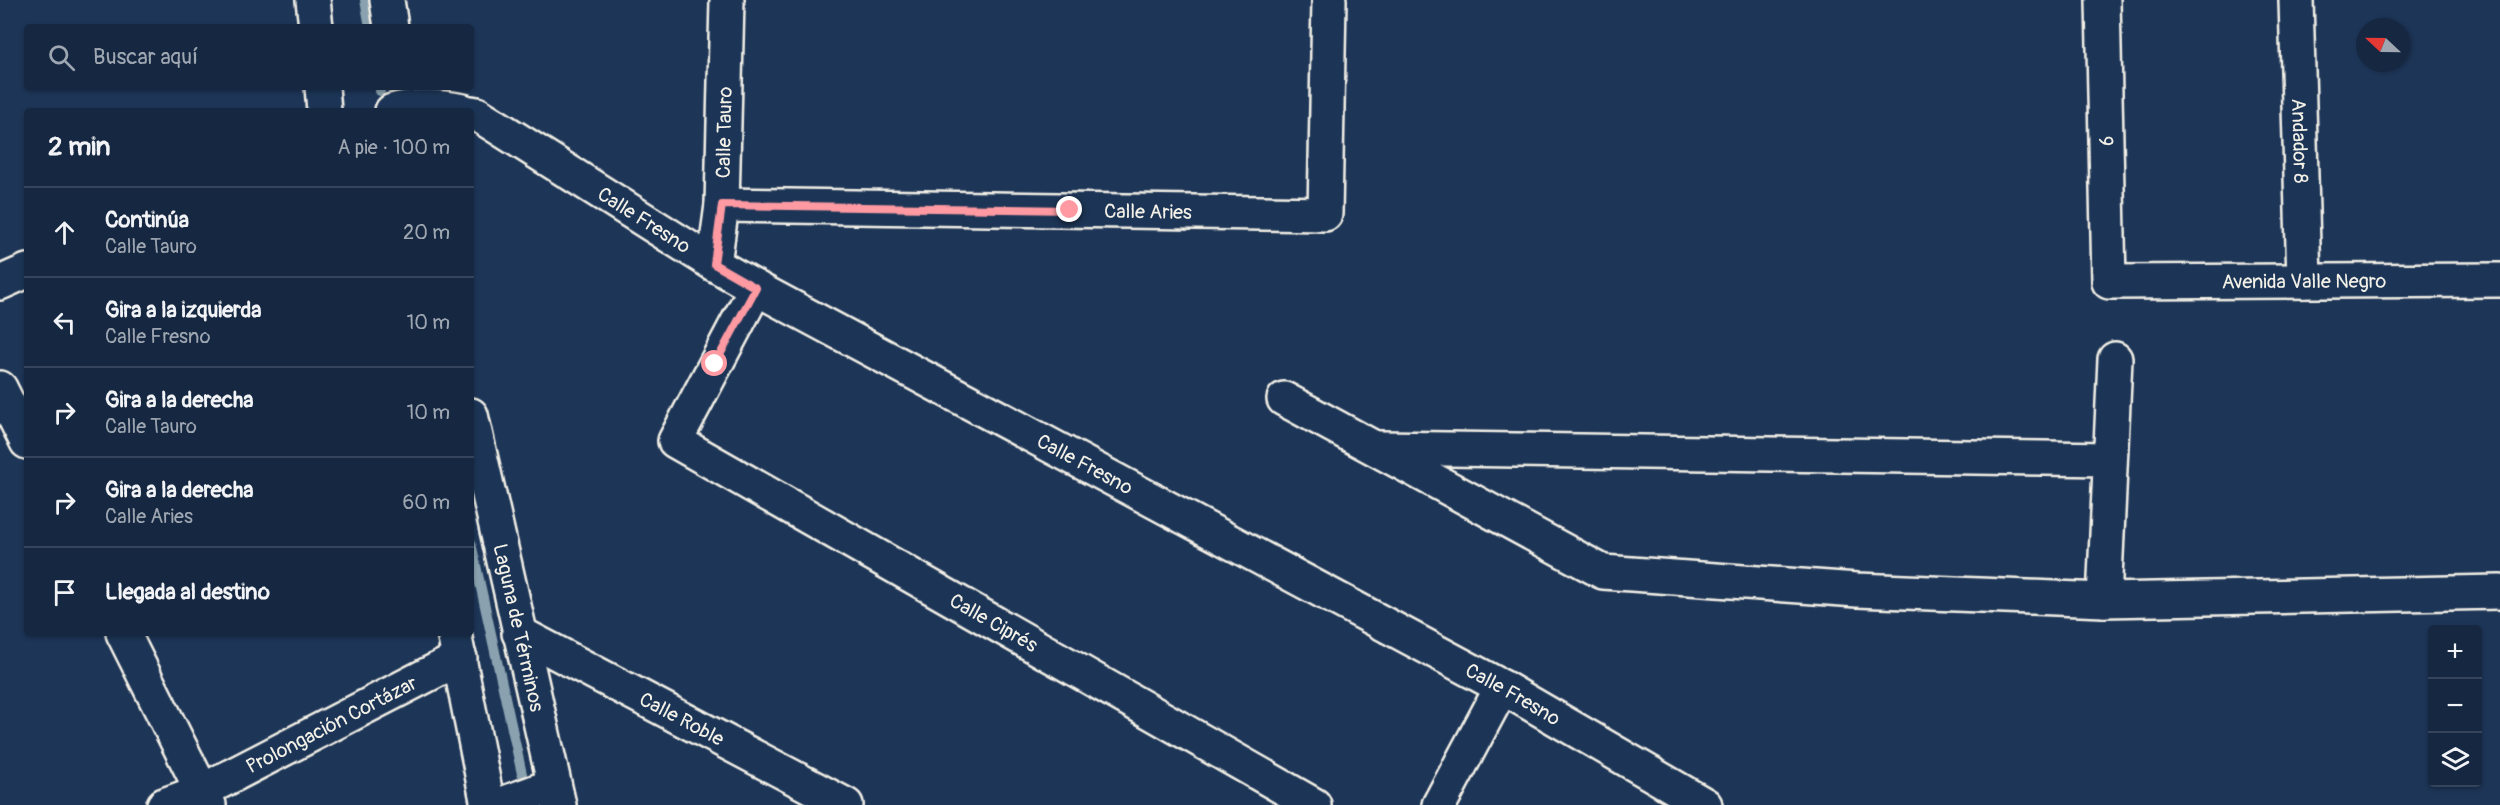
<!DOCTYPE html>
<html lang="es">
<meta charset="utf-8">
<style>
body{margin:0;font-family:Pangolin,sans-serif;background:#23344c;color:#f1f3f6}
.controls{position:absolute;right:18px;bottom:18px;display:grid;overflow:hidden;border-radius:6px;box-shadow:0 2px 4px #0004}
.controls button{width:54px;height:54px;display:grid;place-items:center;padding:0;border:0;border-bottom:2px solid #35445a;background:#162841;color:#f1f3f6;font:30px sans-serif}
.compass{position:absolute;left:2356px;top:18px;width:54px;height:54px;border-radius:50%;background:#162841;box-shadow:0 2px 4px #0004;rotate:292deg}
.stop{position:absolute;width:18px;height:18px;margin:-14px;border:4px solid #ff9aa2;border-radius:50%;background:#fff}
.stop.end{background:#ff9aa2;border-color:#fff;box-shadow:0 2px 6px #0008}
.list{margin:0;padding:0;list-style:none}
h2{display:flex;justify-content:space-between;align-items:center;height:78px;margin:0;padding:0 24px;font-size:26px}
h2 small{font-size:20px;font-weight:400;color:#9ea6b1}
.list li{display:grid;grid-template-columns:39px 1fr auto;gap:18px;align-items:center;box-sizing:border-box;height:90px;padding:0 24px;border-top:2px solid #35445a}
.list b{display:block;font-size:22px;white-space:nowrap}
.list p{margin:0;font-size:20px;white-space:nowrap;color:#9ea6b1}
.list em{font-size:20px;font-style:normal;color:#9ea6b1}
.icon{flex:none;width:33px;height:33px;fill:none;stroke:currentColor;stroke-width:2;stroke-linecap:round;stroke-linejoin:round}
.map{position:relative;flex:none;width:2500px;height:805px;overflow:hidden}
.search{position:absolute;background:#162841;box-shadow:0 2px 4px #0004;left:24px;top:24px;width:450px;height:66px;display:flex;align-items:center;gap:15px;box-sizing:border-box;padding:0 21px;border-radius:6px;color:#9ea6b1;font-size:22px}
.panel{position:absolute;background:#162841;box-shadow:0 2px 4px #0004;left:24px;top:108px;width:450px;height:528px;border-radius:6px}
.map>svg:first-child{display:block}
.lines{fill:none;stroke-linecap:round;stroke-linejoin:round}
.stream{stroke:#8aa2af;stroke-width:10}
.minor-casing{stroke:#f4f1e8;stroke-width:38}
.minor{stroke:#1d3557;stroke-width:33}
.route{stroke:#ff9aa2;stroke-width:8}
.labels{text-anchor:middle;stroke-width:5;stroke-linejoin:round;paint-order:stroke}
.street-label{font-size:20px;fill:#f4f1e8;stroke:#1d3557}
</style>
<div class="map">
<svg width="2500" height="805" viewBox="0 0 2500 805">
<rect width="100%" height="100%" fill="#1d3557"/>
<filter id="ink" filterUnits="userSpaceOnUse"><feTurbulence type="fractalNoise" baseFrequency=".0167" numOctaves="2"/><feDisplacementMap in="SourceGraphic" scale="12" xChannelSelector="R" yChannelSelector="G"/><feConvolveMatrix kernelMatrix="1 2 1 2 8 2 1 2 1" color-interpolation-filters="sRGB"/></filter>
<g filter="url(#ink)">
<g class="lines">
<path class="stream" d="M365 0 370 27
M380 87V91
M471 543 522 774"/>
<g class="minor-casing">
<g id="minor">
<path d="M313 0 316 27"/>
<path d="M387 0 391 27"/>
<path id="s1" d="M2103 0 2109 282 2500 280"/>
<path id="s2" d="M2296 0 2304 281"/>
<path d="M322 87 324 111"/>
<path d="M392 111C416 104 439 106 463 111"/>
<path id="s3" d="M471 113 477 114 714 264 756 288 1502 687 1705 805"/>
<path id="s4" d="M722 205 1325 214 1329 0"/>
<path id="s5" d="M714 264 722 205 727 0"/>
<path d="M0 283 27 271"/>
<path id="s6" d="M756 288 675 441 1314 805"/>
<path d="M0 388 27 442"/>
<path d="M1284 399 1603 572 1857 590 2104 600 2500 592"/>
<path id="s7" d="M471 415 559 805"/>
<path d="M1379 448 2109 459"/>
<path d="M2104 600 2115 359"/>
<path d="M123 633 209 805"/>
<path d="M454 633 488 805"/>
<path id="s8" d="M519 633 846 805"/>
<path id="s9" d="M164 805 202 791 460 658"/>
<path d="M499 805 554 785"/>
<path d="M1439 805 1502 687"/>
</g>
</g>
<use href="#minor" class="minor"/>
</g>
</g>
<g class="lines" filter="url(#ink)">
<path class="route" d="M715 364 756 288 714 264 722 205 1070 210"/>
</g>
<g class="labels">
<g class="street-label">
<text dy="7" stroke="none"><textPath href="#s5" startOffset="132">Calle Tauro</textPath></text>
<text dy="7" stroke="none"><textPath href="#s1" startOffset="141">9</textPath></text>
<text dy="7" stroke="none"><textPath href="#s2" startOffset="141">Andador 8</textPath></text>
<text dy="7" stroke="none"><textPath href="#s4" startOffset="426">Calle Aries</textPath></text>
<text dy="7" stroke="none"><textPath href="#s3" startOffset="204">Calle Fresno</textPath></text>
<text dy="7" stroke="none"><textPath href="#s1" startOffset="477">Avenida Valle Negro</textPath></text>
<text dy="7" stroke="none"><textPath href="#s3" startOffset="708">Calle Fresno</textPath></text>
<text dy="7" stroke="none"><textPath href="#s6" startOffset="540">Calle Ciprés</textPath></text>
<text dy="7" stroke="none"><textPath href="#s7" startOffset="218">Laguna de Términos</textPath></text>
<text dy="7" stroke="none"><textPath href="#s3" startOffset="1194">Calle Fresno</textPath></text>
<text dy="7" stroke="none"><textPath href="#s8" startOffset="184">Calle Roble</textPath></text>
<text dy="7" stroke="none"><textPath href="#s9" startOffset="186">Prolongación Cortázar</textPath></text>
</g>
</g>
</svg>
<div class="controls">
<button>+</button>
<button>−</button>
<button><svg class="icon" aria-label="layers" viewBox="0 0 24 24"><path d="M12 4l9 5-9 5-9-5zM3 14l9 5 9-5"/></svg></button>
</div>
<svg class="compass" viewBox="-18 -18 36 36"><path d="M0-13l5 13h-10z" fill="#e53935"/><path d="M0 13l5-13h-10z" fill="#9ea6b1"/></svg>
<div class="stop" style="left:715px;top:364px"></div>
<div class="stop end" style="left:1070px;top:210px"></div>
<div class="search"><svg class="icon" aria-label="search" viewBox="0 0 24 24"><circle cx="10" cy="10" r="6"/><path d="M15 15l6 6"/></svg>Buscar aquí</div>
<section class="panel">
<h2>2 min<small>A pie · 100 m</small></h2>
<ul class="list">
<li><svg class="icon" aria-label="ahead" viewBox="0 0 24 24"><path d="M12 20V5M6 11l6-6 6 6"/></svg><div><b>Continúa</b><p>Calle Tauro</p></div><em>20 m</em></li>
<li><svg class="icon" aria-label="left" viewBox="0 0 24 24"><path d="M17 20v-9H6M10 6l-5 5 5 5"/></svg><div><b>Gira a la izquierda</b><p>Calle Fresno</p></div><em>10 m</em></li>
<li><svg class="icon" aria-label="right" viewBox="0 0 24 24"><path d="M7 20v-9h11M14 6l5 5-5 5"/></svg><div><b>Gira a la derecha</b><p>Calle Tauro</p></div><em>10 m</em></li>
<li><svg class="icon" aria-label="right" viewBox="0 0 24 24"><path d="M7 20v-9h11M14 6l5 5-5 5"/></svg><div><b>Gira a la derecha</b><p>Calle Aries</p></div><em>60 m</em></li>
<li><svg class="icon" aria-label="arrive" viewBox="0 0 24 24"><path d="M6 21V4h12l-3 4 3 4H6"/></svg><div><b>Llegada al destino</b></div></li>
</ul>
</section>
</div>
